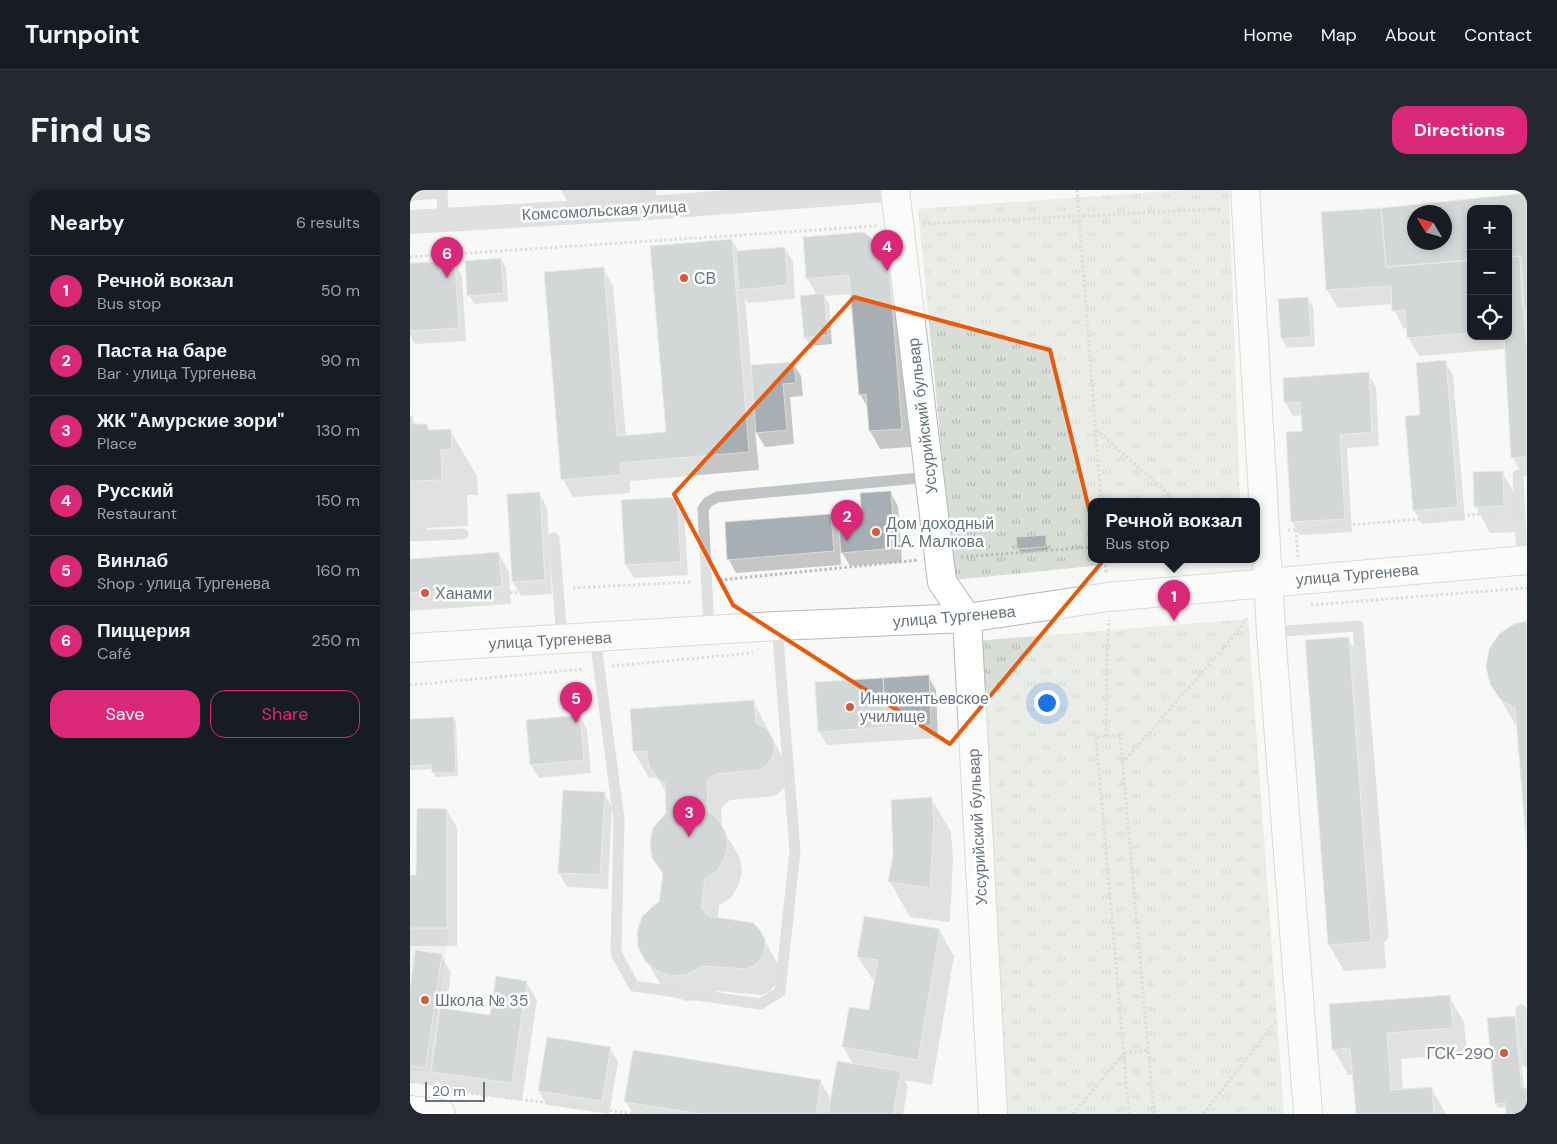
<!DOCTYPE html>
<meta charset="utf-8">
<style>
body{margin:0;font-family:"DM Sans",sans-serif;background:#242831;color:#f1f3f6}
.controls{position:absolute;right:15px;top:15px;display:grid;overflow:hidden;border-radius:10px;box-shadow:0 2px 8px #0003}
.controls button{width:45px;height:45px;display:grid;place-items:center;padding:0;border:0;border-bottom:1px solid #363941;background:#171b24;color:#f1f3f6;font:25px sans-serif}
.compass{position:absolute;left:997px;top:15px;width:45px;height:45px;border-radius:50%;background:#171b24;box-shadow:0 2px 8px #0003;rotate:308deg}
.scale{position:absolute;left:15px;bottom:12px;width:60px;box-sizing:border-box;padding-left:5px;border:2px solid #66747e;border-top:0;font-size:14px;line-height:18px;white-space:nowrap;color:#66747e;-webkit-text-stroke:4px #fff;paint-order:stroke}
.you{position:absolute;left:636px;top:512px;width:18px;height:18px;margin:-12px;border:4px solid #fff;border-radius:50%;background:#1a73e8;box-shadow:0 0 0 8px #1a73e833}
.badge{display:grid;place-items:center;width:32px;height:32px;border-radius:50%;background:#db2777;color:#fff;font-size:16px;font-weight:700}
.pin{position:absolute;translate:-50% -41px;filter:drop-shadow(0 1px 2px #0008)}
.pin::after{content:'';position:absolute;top:26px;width:18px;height:15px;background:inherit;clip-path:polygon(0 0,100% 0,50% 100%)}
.popup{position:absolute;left:678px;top:308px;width:172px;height:65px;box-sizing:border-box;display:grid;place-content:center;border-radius:10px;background:#171b24;filter:drop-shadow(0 1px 4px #0005);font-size:16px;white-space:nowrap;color:#9ea1a6}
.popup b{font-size:19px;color:#f1f3f6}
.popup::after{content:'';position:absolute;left:50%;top:100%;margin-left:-10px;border:10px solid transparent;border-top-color:#171b24}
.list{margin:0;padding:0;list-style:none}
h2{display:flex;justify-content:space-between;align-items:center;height:65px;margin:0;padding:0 20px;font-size:21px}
h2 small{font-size:16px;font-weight:400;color:#9ea1a6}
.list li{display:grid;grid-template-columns:32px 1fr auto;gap:15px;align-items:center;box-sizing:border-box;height:70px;padding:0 20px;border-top:1px solid #363941}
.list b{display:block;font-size:19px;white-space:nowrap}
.list p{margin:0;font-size:16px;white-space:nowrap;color:#9ea1a6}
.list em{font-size:16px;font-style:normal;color:#9ea1a6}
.actions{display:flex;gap:10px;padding:15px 20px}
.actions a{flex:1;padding:11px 0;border:1px solid #db2777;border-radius:15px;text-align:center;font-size:18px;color:#db2777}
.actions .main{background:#db2777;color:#fff}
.icon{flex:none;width:28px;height:28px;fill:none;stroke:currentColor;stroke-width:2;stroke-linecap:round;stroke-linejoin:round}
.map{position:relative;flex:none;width:1117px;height:924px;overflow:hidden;border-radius:15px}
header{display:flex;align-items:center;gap:30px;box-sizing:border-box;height:70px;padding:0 25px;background:#171b24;border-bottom:1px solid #363941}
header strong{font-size:24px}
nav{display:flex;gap:28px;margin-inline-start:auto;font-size:18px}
.intro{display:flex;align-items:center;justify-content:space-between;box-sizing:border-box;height:120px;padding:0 30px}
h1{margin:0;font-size:35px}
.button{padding:12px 22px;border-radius:15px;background:#db2777;color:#fff;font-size:18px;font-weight:700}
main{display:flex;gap:30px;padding:0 30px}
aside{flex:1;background:#171b24;border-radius:15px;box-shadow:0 2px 8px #0003}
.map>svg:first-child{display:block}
.built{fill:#e6e7e6}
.park{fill:url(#park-tufts)}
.shadow{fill:#0003;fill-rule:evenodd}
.building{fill:#a8afb4;stroke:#dadad8;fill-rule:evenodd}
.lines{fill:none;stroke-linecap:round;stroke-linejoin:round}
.secondary-casing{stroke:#b2b8bc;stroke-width:30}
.path{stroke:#babdbf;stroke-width:3;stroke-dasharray:2.5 2.5;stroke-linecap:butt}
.lane{stroke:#c0c4c7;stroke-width:11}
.street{stroke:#c0c4c7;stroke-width:24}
.secondary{stroke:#fff;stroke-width:28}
.marked{fill:none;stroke:#e8590c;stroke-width:4;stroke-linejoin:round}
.poi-dot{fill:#d55a39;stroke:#fff;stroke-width:2}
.labels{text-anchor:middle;stroke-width:5;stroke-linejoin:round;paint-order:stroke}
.street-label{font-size:16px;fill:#66747e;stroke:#fff}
.poi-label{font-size:16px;fill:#66747e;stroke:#fff;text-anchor:start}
</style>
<header>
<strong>Turnpoint</strong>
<nav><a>Home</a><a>Map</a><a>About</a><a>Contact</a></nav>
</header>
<div class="intro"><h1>Find us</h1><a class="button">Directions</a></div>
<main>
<aside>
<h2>Nearby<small>6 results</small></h2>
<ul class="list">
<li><span class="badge">1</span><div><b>Речной вокзал</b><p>Bus stop</p></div><em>50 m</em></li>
<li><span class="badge">2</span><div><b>Паста на баре</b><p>Bar · улица Тургенева</p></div><em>90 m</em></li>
<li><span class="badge">3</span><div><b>ЖК &quot;Амурские зори&quot;</b><p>Place</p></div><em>130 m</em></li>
<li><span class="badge">4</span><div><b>Русский</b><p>Restaurant</p></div><em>150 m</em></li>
<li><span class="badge">5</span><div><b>Винлаб</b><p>Shop · улица Тургенева</p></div><em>160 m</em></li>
<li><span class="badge">6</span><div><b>Пиццерия</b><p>Café</p></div><em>250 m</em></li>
</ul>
<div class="actions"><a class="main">Save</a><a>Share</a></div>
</aside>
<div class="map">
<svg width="1117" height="924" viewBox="0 0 1117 924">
<defs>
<pattern id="park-tufts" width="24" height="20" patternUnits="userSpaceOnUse" patternTransform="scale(1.25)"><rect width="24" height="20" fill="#d8ddd5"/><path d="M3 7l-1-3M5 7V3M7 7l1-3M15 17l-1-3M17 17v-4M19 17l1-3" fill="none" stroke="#b3b8b2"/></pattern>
</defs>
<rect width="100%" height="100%" fill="#f8f8f6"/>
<path class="built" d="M0 740H39L19 882 0 880Z"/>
<path class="park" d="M773 0H819L830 312H682V370H742L544 390 508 19Z
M838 429 874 924H598L565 451Z"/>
<path class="shadow" d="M0 0H37V8L0 11Z
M151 0H246L247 12 162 19Z
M1117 5V286H1113L1103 268 1096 159 1009 166 998 147V138L994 139 984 120 983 114 928 118 917 100 912 24ZM1061 19H1098V146H1061ZM1004 22H1034V52H1004Z
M322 50 329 62 375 58 383 72 385 109 338 113 335 109 341 176 383 173 391 186 393 206 380 207 384 254 355 257 345 240 349 280 220 291V303L163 307 153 289 193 78 203 96 216 247 257 243Z
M477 64 488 83 501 257 470 259 460 241 458 218 450 204 442 104 414 106 419 114 422 154 400 156 395 147 407 105 397 88Z
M91 69 96 78 98 111 64 114 59 105Z
M44 72 52 86 56 151 5 154 0 145V75Z
M898 108 903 117 905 156 877 158 872 149 869 110Z
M1035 172 1043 185 1055 330 1012 334 1004 320 1011 226Z
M958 184 966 197 969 256 937 258 942 342 890 345 882 332 893 242 892 225 883 226 875 212Z
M0 227 7 235H17L20 241 40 240 67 286 68 305H57L58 336 17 338V344L0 350Z
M1092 282 1107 308 1108 342 1080 343 1066 317Z
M480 302 488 316 492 372 440 376 430 359 431 375 326 383 319 370 420 325 430 342 453 330Z
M129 303 137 317 142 404 111 406 103 392 98 305Z
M266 309 274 322 278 385 224 388 216 375Z
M635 346 638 360 611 363 608 358Z
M89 364 99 382 101 414 0 421V370Z
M1117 433 1108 539 1081 493Z
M938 448 953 474 976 778 934 781 919 755Z
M518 486 526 500 528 548 417 555 409 541Z
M343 511 376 574 377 592 372 600 365 606 320 610 311 618 312 638 330 668 332 682 328 697 320 709 309 715 308 728 349 741 369 776 366 794 360 801 352 805 307 801 291 810 277 811 263 807 252 797 236 770 251 713 254 687 243 667 257 623V604L247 587 239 588 224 562 221 520Z
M170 526 177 540 181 583 129 588 121 575Z
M43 528 46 532 48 586 25 587 23 579 0 580V530Z
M194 603 202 617 198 699 157 697 149 683Z
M521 608 541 642 543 668 540 732 500 727 480 692 484 665Z
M37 620 47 638V756H0V686L8 687Z
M529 740 544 766 522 895 494 890 498 896 493 924H223L216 912 410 891 422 911 444 875 433 857 460 822 465 793 448 767Z
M31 765 41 783 36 820 81 827 116 792 127 810 112 911 33 899 27 890 26 896 0 893V808Z
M1039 806 1054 832 1057 863 991 869 993 900 1021 898 1036 924H947L944 885H938L924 860Z
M1105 827 1107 831 1117 924H1098L1097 917 1088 918 1086 914Z
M200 858 208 872 199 924 137 915 129 901Z"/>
<path class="building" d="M1117 3V117H1113L1110 66 1098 67V19H1061V70L976 77 971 18ZM1004 22H1034V52H1004Z
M971 18 976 77 1061 70V143L997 148 995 120 982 121 981 96 916 100 911 22Z
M454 42 478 63 492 239 459 241 456 204 449 205 439 85 396 89 393 47Z
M322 49 339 262 210 273 211 285 151 290 134 82 194 77 207 246 256 242 240 56Z
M375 57 378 95 329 100 326 61Z
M1110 66 1117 162V267L1101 268 1094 146H1098V67Z
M91 68 94 103 57 106 55 71Z
M45 71 49 138 0 141V73Z
M414 103 418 145 394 148 390 106Z
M898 107 901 147 871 149 868 109Z
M1036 170 1048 317 1003 321 995 226 1010 225 1006 173Z
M384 172 386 193 373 194 377 240 346 243 341 175Z
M959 182 962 242 930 245 935 329 881 332 876 242 892 241 890 212 874 213 873 188Z
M2 225 3 234H17L18 240 41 239 42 259 31 260 32 290 0 291V226Z
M1093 281 1094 316 1064 317 1063 282Z
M481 301 485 358 431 363 428 331 452 329 450 303Z
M130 302 135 390 102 392 97 304Z
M267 307 271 372 215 375 211 310Z
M421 324 424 361 317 370 315 332Z
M636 345V357L607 359 606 347Z
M89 362 92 396 0 403V369Z
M1117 431V661L1105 518 1090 509 1080 494 1076 477 1079 459 1089 444 1104 434Z
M939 447 961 752 918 755 895 450Z
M519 485 521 535 476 537 473 488Z
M473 488 476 537 408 542 405 492Z
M344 510 346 533 356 538 362 547 365 556 363 566 358 574 350 580 305 584 297 591 298 621 307 628 315 641 318 655 314 670 305 683 295 689 291 718 299 726 343 733 350 740 355 749V759L352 768 345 775 336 779 292 776 276 785 261 786 247 781 235 771 228 757 227 742 232 727 243 716 249 712 253 683 242 668 240 653 243 638 256 623 255 593 248 589 239 576 236 561 223 562 220 519Z
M170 525 174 570 120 575 116 530Z
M44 527 46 583H22L21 575 0 576V529Z
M153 600 195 602 190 685 148 683Z
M522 607 524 633 520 698 478 692 483 665 481 610Z
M7 618 37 619V738H0V685H6Z
M454 726 530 739 508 870 432 857 439 817 459 820 468 770 447 767Z
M5 760 32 764 16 878 0 876V799Z
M86 786 117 791 102 893 21 882 30 818 80 825Z
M1040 805 1043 838 977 843 981 900 1022 897 1024 924H946L940 858 922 860 919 814Z
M1105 826 1112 898H1117V924H1096L1095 913 1085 914 1077 828Z
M137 847 201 857 192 911 128 901Z
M223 860 411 890 406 924H291L214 912Z
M427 871 491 881 483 924H418Z"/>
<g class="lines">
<g class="secondary-casing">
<path id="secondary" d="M485 0 532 392 557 428 583 924
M835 0 861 442 898 924
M0 458 367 436 557 428 698 407 1117 370
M0 920 31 924"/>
</g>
<path class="path" d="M667 0 691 312
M513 34 812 19
M0 67 467 36
M686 240 768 312
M878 340 1096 322
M886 340 888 367
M551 367 682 357
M695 370 696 383
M310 390 508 370
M163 398 281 392
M0 410 134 400
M901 415 1117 398
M202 476 343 463
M0 495 174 479
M696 546 697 456 699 430
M712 573 818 453 837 428
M36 900 228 924
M663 924 714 863 738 860
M719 924 686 547 710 545 744 924
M793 924 867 830"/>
<path class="lane" d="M32 0 33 30
M237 0 239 18
M1108 285 1112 370
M0 346 53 344
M144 348 152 449
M299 440 293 319 298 312 307 307 519 287
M861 442 948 436 973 746
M185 447 209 630 206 763 224 796 350 814 370 802 385 661 367 436
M1111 820 1117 872"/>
<path class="street" d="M0 32 239 18 477 0"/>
<use href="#secondary" class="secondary"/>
</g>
<path d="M0 0H1117V924H0ZM444 107 640 160 692 372 540 554 323 415 264 304Z" fill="#f8f8f6" fill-opacity=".55" fill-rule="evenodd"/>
<path class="marked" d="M444 107 640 160 692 372 540 554 323 415 264 304Z"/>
<g class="poi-dot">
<circle cx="274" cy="88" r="5"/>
<circle cx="466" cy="342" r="5"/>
<circle cx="15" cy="403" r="5"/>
<circle cx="440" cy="517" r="5"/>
<circle cx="15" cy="810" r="5"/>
<circle cx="1094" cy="863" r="5"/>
</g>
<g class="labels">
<g class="street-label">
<text transform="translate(194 20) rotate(-3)" y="6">Комсомольская улица</text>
<text transform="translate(512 226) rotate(-97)" y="6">Уссурийский бульвар</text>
<text transform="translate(947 384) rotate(-5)" y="6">улица Тургенева</text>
<text transform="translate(544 426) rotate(-5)" y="6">улица Тургенева</text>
<text transform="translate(140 450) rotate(-3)" y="6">улица Тургенева</text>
<text transform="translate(567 637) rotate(-93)" y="6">Уссурийский бульвар</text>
</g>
<g class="poi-label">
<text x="284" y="94">СВ</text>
<text x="476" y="339">Дом доходный<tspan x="476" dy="18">П.А. Малкова</tspan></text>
<text x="25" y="409">Ханами</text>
<text x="450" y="514">Иннокентьевское<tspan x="450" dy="18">училище</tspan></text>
<text x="25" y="816">Школа № 35</text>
<text x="1084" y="869" text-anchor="end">ГСК-290</text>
</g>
</g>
</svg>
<div class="controls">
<button>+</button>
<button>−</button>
<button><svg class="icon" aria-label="locate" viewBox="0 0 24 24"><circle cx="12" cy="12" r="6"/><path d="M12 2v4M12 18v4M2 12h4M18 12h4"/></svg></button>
</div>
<svg class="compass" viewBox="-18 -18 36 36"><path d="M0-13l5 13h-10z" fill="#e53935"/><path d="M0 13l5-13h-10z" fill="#9ea1a6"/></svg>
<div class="scale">20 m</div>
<div class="you"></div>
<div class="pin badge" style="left:764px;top:431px">1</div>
<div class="popup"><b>Речной вокзал</b>Bus stop</div>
<div class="pin badge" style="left:437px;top:351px">2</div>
<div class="pin badge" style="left:279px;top:647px">3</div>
<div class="pin badge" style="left:477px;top:81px">4</div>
<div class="pin badge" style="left:166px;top:533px">5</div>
<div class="pin badge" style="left:37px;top:88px">6</div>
</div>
</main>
